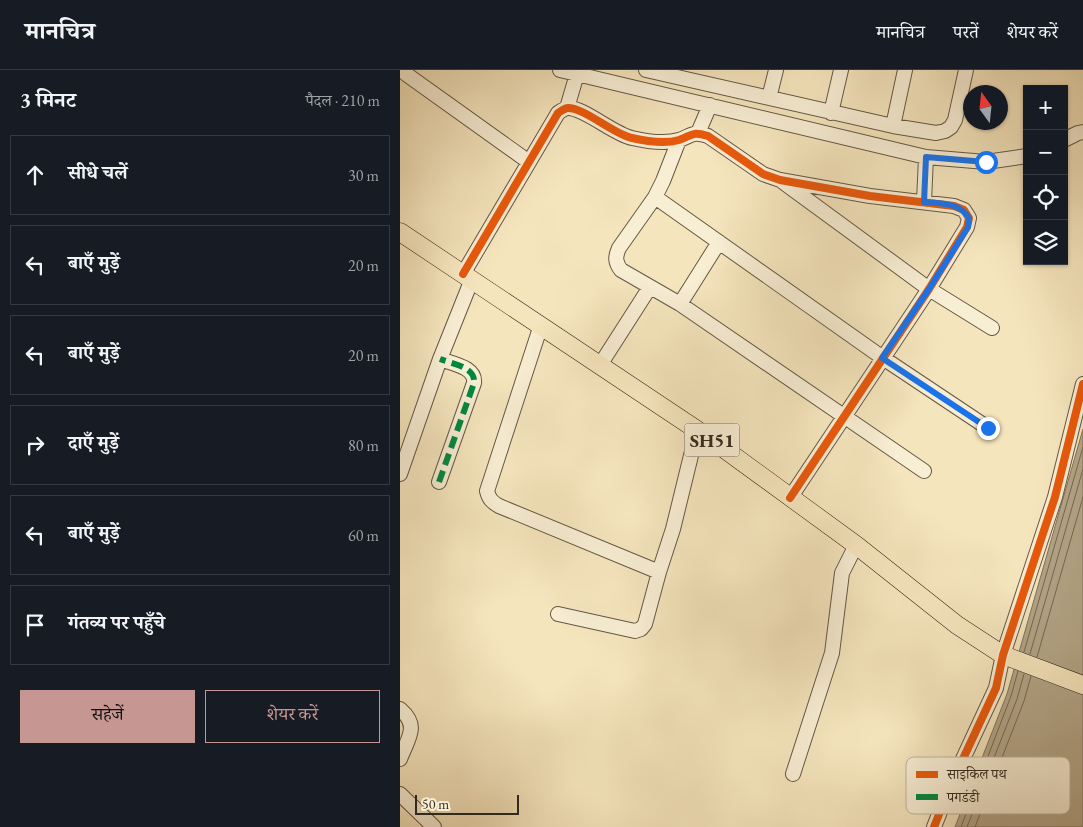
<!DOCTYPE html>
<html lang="hi">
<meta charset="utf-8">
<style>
body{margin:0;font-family:"EB Garamond","Noto Serif Devanagari",serif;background:#242831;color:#f1f3f6}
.controls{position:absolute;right:15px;top:15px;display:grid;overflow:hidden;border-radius:0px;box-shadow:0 1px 4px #0004}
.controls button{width:45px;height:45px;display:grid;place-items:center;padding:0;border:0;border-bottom:1px solid #363941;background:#171b24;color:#f1f3f6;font:25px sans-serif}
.compass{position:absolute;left:563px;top:15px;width:45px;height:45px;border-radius:50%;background:#171b24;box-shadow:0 1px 4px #0004;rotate:345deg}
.scale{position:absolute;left:15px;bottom:12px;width:104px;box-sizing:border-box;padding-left:5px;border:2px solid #34291d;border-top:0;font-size:14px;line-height:18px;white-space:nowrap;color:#34291d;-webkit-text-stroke:4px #f8eed4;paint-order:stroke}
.stop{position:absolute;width:15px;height:15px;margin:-11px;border:4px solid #1a73e8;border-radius:50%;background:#fff}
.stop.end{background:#1a73e8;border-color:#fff;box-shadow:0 1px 5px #0008}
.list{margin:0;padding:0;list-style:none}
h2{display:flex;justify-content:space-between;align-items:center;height:65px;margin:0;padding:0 20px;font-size:21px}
h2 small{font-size:16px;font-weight:400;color:#9ea1a6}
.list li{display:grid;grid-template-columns:32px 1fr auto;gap:15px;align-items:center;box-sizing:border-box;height:80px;margin:0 10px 10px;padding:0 10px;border:1px solid #363941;border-radius:0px}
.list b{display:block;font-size:19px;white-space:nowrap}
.list em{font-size:16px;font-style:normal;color:#9ea1a6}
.actions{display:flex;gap:10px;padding:15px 20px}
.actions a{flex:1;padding:11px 0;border:1px solid #c59692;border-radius:0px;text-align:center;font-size:18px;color:#c59692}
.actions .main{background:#c59692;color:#111}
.icon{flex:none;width:28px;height:28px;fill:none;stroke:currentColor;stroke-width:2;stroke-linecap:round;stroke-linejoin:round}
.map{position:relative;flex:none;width:683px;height:757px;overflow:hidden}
header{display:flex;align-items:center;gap:30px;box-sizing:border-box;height:70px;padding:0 25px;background:#171b24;border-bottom:1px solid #363941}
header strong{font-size:24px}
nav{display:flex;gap:28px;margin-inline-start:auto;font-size:18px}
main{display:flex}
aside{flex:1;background:#171b24}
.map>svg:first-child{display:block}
.water{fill:#b3a587;stroke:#80735d}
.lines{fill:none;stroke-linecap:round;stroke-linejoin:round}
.shore{stroke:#746752;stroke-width:1}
.minor-casing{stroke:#645845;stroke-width:16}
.major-casing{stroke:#34291d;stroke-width:19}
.minor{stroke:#f8eed4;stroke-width:14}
.major{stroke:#f5e5bd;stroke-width:18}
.quiet{stroke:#00873e;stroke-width:6;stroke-dasharray:12 6;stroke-linecap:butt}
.cycleway-casing{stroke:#f8eed4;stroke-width:11}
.cycleway{stroke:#e8590c;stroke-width:8}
.route{stroke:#1a73e8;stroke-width:6}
.labels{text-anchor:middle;stroke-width:4;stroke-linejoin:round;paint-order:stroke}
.shield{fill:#f8eed4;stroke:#6f6454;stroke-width:1}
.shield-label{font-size:19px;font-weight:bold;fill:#34291d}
.key{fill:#f8eed4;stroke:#bdb39d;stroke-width:1}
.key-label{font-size:14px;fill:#34291d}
</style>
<header>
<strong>मानचित्र</strong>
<nav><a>मानचित्र</a><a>परतें</a><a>शेयर करें</a></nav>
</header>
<main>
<aside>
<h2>3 मिनट<small>पैदल · 210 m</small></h2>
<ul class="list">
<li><svg class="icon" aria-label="ahead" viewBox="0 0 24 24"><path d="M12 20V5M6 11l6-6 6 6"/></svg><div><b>सीधे चलें</b></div><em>30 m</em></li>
<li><svg class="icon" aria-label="left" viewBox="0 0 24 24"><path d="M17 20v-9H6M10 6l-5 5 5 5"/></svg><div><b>बाएँ मुड़ें</b></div><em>20 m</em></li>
<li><svg class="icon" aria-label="left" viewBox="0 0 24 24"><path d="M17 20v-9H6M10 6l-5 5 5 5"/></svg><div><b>बाएँ मुड़ें</b></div><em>20 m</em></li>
<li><svg class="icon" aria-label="right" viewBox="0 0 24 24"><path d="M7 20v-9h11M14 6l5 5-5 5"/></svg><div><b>दाएँ मुड़ें</b></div><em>80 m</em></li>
<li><svg class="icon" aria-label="left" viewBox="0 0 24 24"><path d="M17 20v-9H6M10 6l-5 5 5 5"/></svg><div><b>बाएँ मुड़ें</b></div><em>60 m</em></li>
<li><svg class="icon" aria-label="arrive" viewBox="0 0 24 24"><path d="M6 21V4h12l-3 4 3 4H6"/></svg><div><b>गंतव्य पर पहुँचे</b></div></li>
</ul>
<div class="actions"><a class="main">सहेजें</a><a>शेयर करें</a></div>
</aside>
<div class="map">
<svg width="683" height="757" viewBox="0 0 683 757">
<rect width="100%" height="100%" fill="#f5e5bd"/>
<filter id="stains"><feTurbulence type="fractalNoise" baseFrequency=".004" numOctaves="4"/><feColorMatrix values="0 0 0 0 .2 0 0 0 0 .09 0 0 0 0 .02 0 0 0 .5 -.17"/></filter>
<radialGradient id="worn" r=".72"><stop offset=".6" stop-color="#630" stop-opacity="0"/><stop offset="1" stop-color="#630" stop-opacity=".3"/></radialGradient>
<path class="water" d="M683 359V757H555L607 624Z"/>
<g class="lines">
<path class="shore" d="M624 582 683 377
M630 584 683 399
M637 587 683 427
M561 757 611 626 618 601
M567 757 617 629 624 604
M575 757 624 631 631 606"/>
<g class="minor-casing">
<path id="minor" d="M160 0 526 87 586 92 627 86
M246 0 493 56 536 63 545 61 551 57 555 50 566 0
M6 4 129 92
M369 28 376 0
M167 38 177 4
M431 43 441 0
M493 56 505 0
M298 63 310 35
M279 70 263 111 255 127 219 178C215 187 215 192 221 200L280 234 524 401
M664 70 678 63 683 62
M383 112 529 219 592 258
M255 127 483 288 588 358
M524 132 526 87
M63 204 158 43C161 41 165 38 168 38 185 38 213 64 232 68 245 71 265 74 279 70 293 65 292 61 308 66L363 104 380 110 470 126 554 136 564 140 569 148 567 157 529 219 390 428
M280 234 319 172
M141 255 87 421C89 429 92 432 99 436L259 502
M200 295 250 217
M0 404 40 289 72 209
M39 412 74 313C76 297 53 294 40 289
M158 544 235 561 241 559 245 554 259 502 273 459 297 361
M0 639C20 656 8 668 0 689
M393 704 432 583 442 503 456 475
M0 724 34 757
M534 757 549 719 596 618 603 585 655 427 683 314"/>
</g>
<g class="major-casing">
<path id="major" d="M0 162 312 370 456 475 557 555 603 585 683 615"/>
</g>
<use href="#minor" class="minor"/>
<use href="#major" class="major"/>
<path class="quiet" d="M39 412 74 313C76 297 53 294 40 289"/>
<g class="cycleway-casing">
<path id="cycleway" d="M63 204 158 43C161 41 165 38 168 38 185 38 213 64 232 68 245 71 265 74 279 70 293 65 292 61 308 66L363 104 380 110 470 126 554 136 564 140 569 148 567 157 529 219 390 428
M534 757 549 719 596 618 603 585 655 427 683 314"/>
</g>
<use href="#cycleway" class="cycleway"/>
</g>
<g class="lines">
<path class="route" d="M586 92 526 87 524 132C541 134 559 132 569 148L568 157 529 219 482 288 588 358"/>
</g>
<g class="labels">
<rect class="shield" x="284.5" y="353.5" width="55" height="33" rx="4"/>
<g class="shield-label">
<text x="312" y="377">SH51</text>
</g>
</g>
<rect x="506" y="687" width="164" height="57" rx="8" class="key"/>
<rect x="516" y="701" width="22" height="7" fill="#e8590c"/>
<rect x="516" y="724" width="22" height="6" fill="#00873e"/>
<g class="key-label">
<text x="547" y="709">साइकिल पथ</text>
<text x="547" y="732">पगडंडी</text>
</g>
<rect width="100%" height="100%" filter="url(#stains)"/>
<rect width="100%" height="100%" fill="url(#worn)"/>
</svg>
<div class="controls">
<button>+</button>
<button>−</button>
<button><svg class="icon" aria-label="locate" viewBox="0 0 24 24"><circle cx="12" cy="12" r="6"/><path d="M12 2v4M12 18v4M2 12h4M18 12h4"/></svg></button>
<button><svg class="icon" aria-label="layers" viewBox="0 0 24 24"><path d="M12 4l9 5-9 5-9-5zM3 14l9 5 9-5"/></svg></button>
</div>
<svg class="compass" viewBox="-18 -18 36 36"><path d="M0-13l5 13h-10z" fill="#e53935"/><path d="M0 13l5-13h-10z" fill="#9ea1a6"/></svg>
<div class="scale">50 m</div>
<div class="stop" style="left:586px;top:92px"></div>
<div class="stop end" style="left:588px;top:358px"></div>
</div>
</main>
